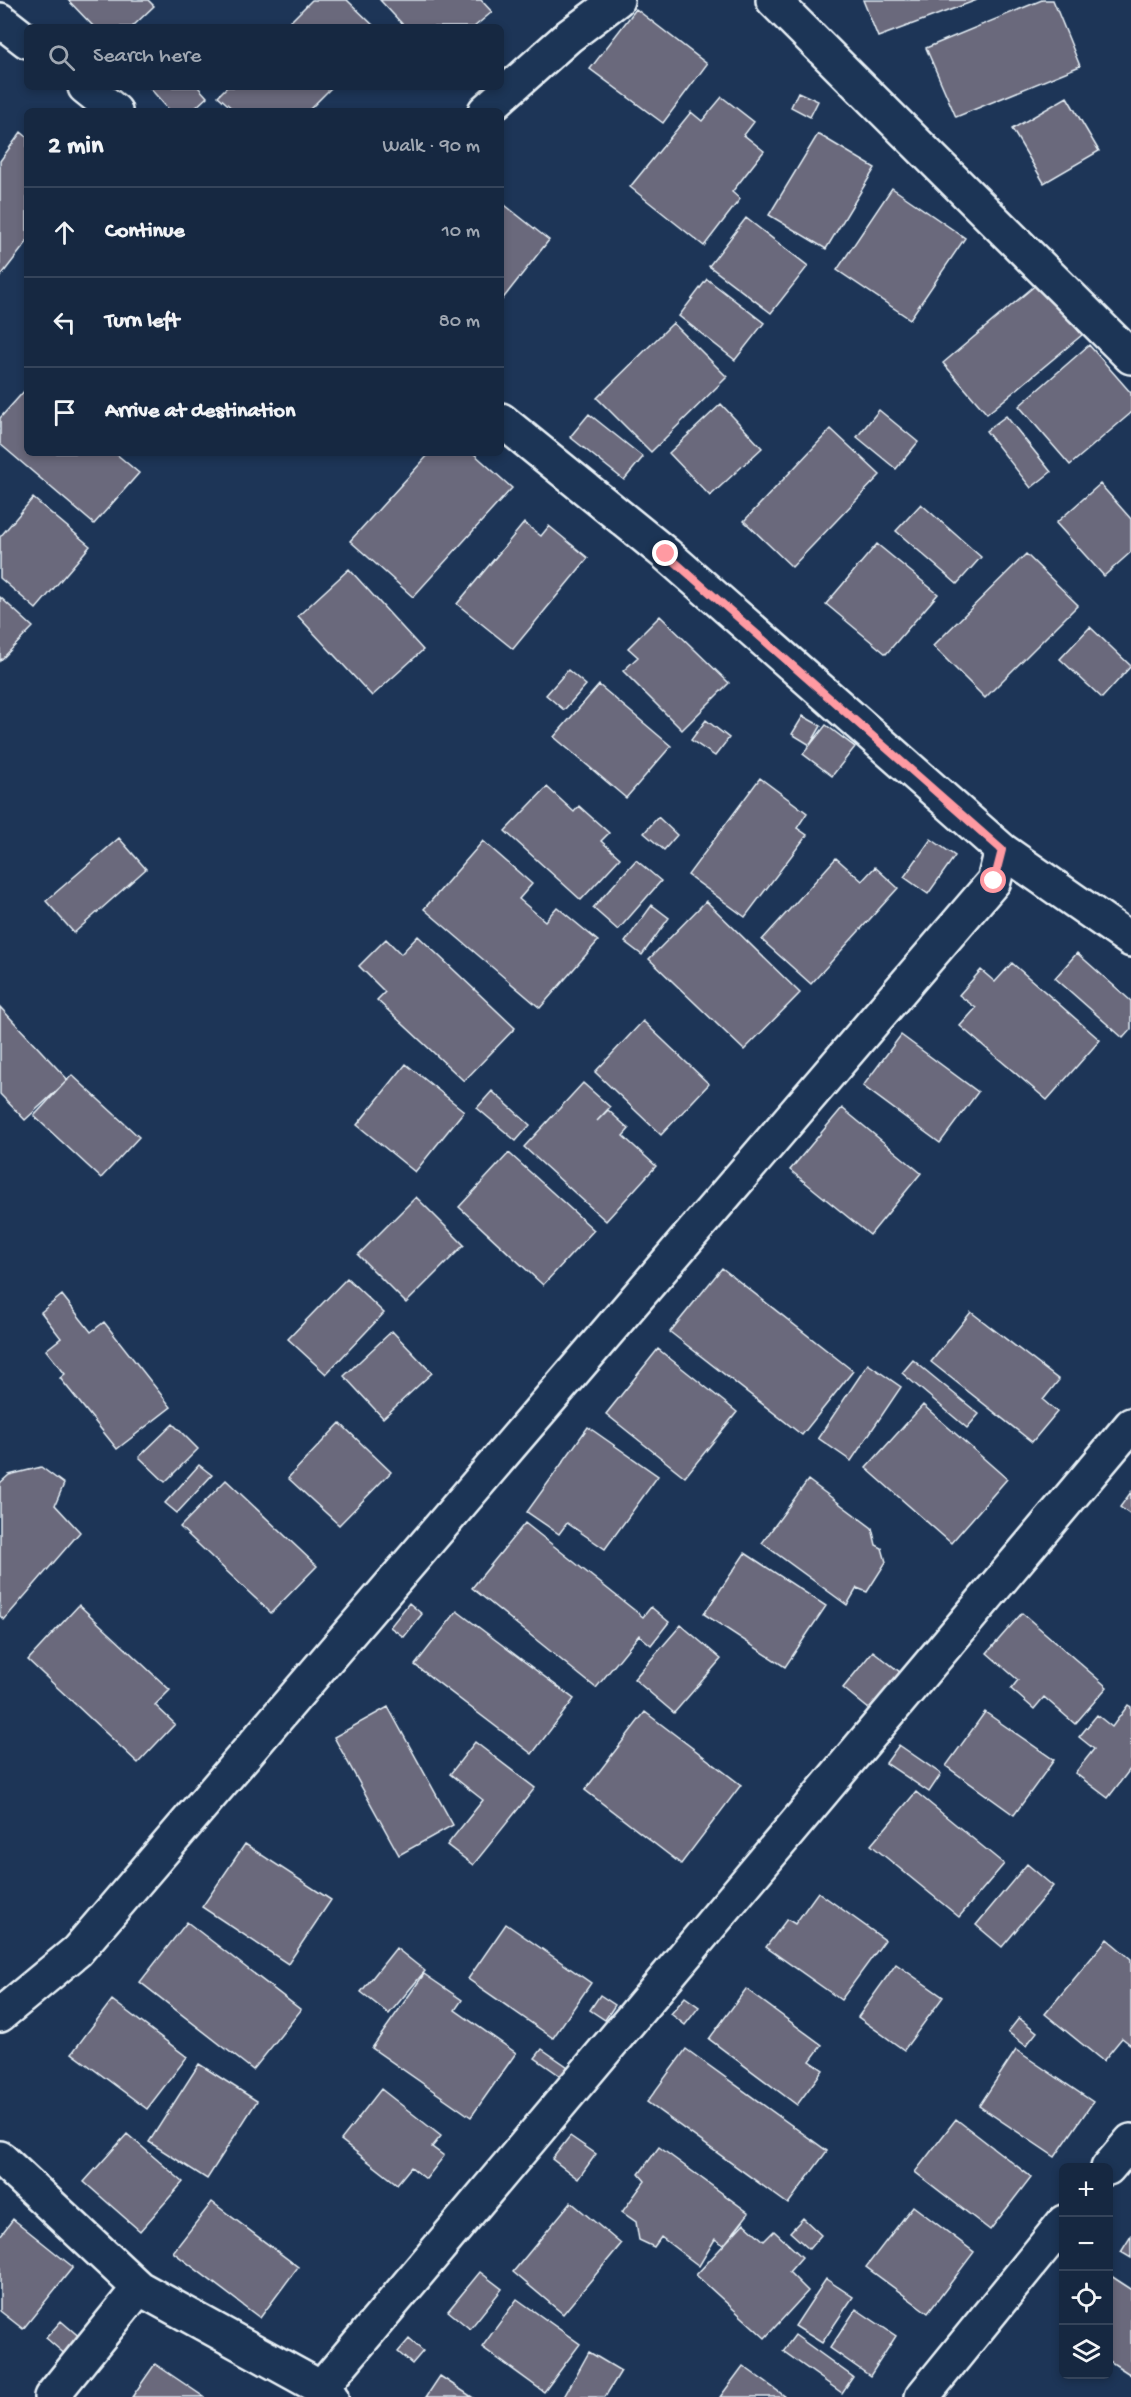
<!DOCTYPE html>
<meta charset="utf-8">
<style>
body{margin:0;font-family:"Gochi Hand",sans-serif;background:#1f3048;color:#f1f3f6}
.controls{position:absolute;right:18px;bottom:18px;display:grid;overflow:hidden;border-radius:9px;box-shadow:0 3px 9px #0003}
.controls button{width:54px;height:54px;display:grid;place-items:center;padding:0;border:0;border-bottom:2px solid #35445a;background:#162841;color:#f1f3f6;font:30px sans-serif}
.stop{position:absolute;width:18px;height:18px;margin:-14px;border:4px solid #ff9aa2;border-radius:50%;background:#fff}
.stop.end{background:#ff9aa2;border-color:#fff;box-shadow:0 2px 6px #0008}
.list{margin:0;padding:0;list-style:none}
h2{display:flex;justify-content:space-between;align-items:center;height:78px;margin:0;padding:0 24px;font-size:26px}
h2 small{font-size:20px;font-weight:400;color:#9ea6b1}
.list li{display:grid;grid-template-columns:39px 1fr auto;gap:18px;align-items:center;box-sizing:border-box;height:90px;padding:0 24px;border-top:2px solid #35445a}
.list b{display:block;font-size:22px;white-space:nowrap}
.list em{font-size:20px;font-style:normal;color:#9ea6b1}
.icon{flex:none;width:33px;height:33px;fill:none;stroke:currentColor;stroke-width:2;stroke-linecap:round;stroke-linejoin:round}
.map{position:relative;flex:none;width:1131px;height:2397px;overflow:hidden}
.search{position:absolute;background:#162841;box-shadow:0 3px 9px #0003;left:24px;top:24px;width:480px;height:66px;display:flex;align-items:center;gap:15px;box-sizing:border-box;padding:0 21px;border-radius:9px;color:#9ea6b1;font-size:22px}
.panel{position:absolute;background:#162841;box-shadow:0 3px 9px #0003;left:24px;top:108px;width:480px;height:348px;border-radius:9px}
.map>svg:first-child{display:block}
.building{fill:#6a697c;stroke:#e8f1f8;stroke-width:1.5}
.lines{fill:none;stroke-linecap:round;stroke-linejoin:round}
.minor-casing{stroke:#e8f1f8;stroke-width:38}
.minor{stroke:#1d3557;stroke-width:33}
.route{stroke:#ff9aa2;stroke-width:8}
</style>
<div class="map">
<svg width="1131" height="2397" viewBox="0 0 1131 2397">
<rect width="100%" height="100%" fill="#1d3557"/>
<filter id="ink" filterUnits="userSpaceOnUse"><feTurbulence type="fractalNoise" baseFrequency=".0167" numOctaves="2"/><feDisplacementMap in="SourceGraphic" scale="12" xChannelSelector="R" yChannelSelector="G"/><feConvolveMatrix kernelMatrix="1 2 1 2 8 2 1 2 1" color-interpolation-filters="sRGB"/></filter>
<g filter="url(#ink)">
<path class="building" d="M68 0H148L154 6 132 27H94Z
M312 0H347L375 27H285Z
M380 0H481L492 12 474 27H405Z
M863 0H977L878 37Z
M1042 0H1053L1080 66 956 117 926 48Z
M636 9 707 64 663 123 590 69Z
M149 87H198L207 97 192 111H170Z
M227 87H332L308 111H235L218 96Z
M798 92 818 101 810 117 791 107Z
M722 97 754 122 744 135 764 151 732 192 740 199 704 246 630 187 691 112 702 121Z
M1067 97 1099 151 1044 183 1012 129Z
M21 132 27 137V242L0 277V161Z
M818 134 875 168 826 249 769 215Z
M892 188 965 238 910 319 837 270Z
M501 202 549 240 501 301Z
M746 218 808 266 771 313 709 266Z
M707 279 764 323 735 360 679 316Z
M1038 283 1082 335 987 414 943 363Z
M673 323 727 377 651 452 597 398Z
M1089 345 1131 393V413L1070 465 1019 406Z
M27 388V453H115L139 473 94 524 0 444V418Z
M721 404 762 448 710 496 669 453Z
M879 410 918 442 896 469 857 437Z
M589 414 643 457 624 480 570 437Z
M1006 416 1051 472 1031 488 986 431Z
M831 429 880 475 792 567 744 521Z
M430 453H473L512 488 413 597 350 541Z
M1100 484 1131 519V552L1104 576 1056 523Z
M33 498 90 546 36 609 0 578V537Z
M921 504 981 557 957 584 896 531Z
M524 523 541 536 549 526 588 558 513 649 457 604Z
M877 544 938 594 886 654 826 604Z
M1026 554 1078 605 985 698 933 646Z
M349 569 423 650 372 696 298 616Z
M0 597 33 627 0 661Z
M660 616 729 683 682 730 623 671 638 657 628 648Z
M1090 627 1131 666 1102 698 1060 659Z
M568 670 586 685 564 710 546 695Z
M599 685 671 746 626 798 554 737Z
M803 716 821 726 810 745 792 734Z
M706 720 729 738 715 756 691 740Z
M826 725 855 747 832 776 803 754Z
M760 778 807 813 797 828 807 835 745 917 688 875Z
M547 787 574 812 579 806 609 833 601 841 620 858 581 900 505 831Z
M658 817 677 835 664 850 644 833Z
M119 838 146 869 74 933 46 901Z
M931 839 955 856 928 894 904 877Z
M483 841 532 884 519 899 545 921 557 907 598 941 540 1008 424 909Z
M836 858 862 881 875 867 898 888 811 984 762 940Z
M636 860 661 881 618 930 593 908Z
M706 901 800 993 744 1050 649 959Z
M652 905 669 918 642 955 625 942Z
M418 936 515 1028 464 1081 377 1000 385 992 359 966 386 939 401 954Z
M1077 953 1131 1001V1029L1123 1038 1055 978Z
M1012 963 1100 1040 1047 1100 960 1026 976 1008 959 995 981 970 995 982Z
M0 1007 68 1080 25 1120 0 1094Z
M643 1021 709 1084 661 1135 595 1072Z
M901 1035 978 1092 940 1143 863 1086Z
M406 1064 464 1111 415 1172 357 1125Z
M72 1075 139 1137 101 1178 34 1116Z
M583 1083 610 1107 597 1121 608 1110 629 1129 623 1136 656 1166 606 1221 524 1147Z
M492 1091 530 1125 516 1141 477 1108Z
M842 1108 921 1173 870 1235 790 1170Z
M509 1153 594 1230 543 1285 459 1207Z
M416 1197 464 1245 406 1303 358 1255Z
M722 1268 853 1371 802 1435 670 1332Z
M347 1278 384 1313 326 1374 288 1339Z
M62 1295 91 1332 104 1322 171 1407 117 1449 60 1378 65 1374 46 1350 61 1338 41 1312Z
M971 1312 1059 1380 1043 1400 1057 1412 1032 1442 931 1362Z
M392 1331 432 1373 383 1418 344 1376Z
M658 1349 737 1412 685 1477 606 1414Z
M913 1360 979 1414 967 1428 902 1373Z
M868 1364 901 1387 851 1461 818 1438Z
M923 1405 1007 1479 951 1543 866 1468Z
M340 1423 391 1472 339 1525 288 1478Z
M173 1424 198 1449 165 1482 139 1457Z
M588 1427 658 1476 605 1549 567 1523 559 1534 527 1512Z
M199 1465 212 1475 177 1513 165 1503Z
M41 1467 64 1484 55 1505 80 1532 4 1620 0 1616V1483L9 1475Z
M226 1480 317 1566 271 1613 180 1527Z
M808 1480 872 1528 876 1545 882 1548 886 1562 867 1592 857 1588 847 1605 762 1543Z
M1131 1492V1515L1120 1507Z
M525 1523 643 1617 651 1607 669 1622 651 1645 639 1635 596 1688 472 1588Z
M745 1553 826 1606 785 1667 704 1614Z
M409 1603 422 1614 404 1637 390 1627Z
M79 1605 170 1690 155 1705 175 1724 138 1763 28 1660Z
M457 1611 574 1699 532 1754 415 1665Z
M1022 1613 1107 1687 1075 1724 1044 1697 1034 1709 1011 1689 1018 1680 987 1653Z
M681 1625 721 1659 674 1713 634 1679Z
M873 1651 905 1676 875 1714 843 1688Z
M1128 1705 1131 1707V1768L1108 1798 1075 1773 1094 1749 1079 1737 1097 1715 1112 1727Z
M388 1707 453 1825 399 1855 334 1737Z
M645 1712 741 1785 681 1864 585 1790Z
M985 1712 1054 1760 1014 1815 946 1766Z
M475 1742 535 1788 473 1865 447 1845 483 1800 450 1774Z
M899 1745 941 1774 929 1792 886 1763Z
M916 1792 1004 1864 959 1917 871 1845Z
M245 1844 331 1900 288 1964 202 1907Z
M1027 1864 1053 1886 1002 1947 976 1925Z
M818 1892 885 1940 841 2000 766 1947 787 1919 795 1924Z
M187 1922 301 2010 253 2070 140 1982Z
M506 1924 591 1983 553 2038 468 1979Z
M1107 1939 1131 1959V2045L1122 2038 1103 2061 1045 2014Z
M396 1948 425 1971 389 2014 361 1992Z
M896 1964 943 1997 904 2050 858 2017Z
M424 1974 462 2000 455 2010 516 2053 471 2117 372 2048Z
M746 1989 822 2045 810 2061 823 2070 797 2105 709 2039Z
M600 1995 615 2005 605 2020 590 2010Z
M685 1997 699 2007 685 2025 671 2014Z
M112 2000 187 2057 147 2109 72 2053Z
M1019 2018 1037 2032 1026 2046 1008 2032Z
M542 2049 571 2069 565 2079 535 2058Z
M686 2049 827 2151 788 2204 647 2102Z
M1016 2050 1093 2102 1055 2157 979 2106Z
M199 2064 257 2101 207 2179 149 2142Z
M381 2089 441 2136 432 2147 444 2156 426 2179 411 2167 397 2184 341 2140Z
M956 2119 1031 2177 990 2230 915 2172Z
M127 2134 183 2182 140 2231 84 2182Z
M570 2136 596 2154 578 2179 552 2159Z
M659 2147 749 2213 724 2245 715 2239 699 2266 661 2237 654 2247 639 2240 636 2222 622 2212 645 2181 639 2174Z
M212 2202 298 2267 260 2318 173 2252Z
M571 2202 621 2244 563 2314 513 2272Z
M913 2206 974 2252 928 2313 866 2267Z
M803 2218 821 2235 809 2249 790 2232Z
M13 2219 73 2267 23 2329 0 2311V2236Z
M744 2223 764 2241 774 2231 802 2257 789 2272 808 2291 765 2338 696 2275Z
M1131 2236V2258L1121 2252Z
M480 2272 502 2289 470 2329 448 2311Z
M1108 2274 1131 2289V2375L1108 2360Z
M826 2279 853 2297 822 2343 795 2326Z
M517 2299 580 2344 544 2392 482 2347Z
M856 2309 896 2336 870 2376 830 2348Z
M61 2321 82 2339 67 2356 46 2338Z
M795 2335 853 2377 842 2393 783 2351Z
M409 2339 423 2351 412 2364 398 2352Z
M589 2352 621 2371 605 2397H564Z
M155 2364 204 2397H132Z
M743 2366 786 2397H720Z
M440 2376 472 2397H426Z"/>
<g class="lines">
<g class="minor-casing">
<path id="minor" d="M773 0 1131 357
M0 20 27 41
M85 87 115 111
M485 111 569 36 617 0
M501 420 666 554 1002 850 1131 940
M0 2015 77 1951 994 881 1002 850
M0 2158 139 2288 321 2388 331 2397
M1108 2168 1131 2141
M321 2388 1131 1425
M51 2397 139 2288
M922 2397 1064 2222"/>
</g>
<use href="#minor" class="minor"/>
</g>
</g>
<g class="lines" filter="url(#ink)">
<path class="route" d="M666 554 1002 850 994 881"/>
</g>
</svg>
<div class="controls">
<button>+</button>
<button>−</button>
<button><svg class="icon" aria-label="locate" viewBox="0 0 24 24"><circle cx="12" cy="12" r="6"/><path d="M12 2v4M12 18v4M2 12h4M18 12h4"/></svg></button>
<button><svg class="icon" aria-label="layers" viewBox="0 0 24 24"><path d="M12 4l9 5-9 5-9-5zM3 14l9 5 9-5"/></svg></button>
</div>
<div class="stop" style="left:994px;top:881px"></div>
<div class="stop end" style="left:666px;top:554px"></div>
<div class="search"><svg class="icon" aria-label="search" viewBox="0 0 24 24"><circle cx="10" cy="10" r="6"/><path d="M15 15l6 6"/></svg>Search here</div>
<section class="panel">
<h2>2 min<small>Walk · 90 m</small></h2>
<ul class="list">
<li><svg class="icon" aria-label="ahead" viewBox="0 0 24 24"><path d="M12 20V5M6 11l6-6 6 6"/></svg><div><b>Continue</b></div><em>10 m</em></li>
<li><svg class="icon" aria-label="left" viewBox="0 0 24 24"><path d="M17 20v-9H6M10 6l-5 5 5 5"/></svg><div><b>Turn left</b></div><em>80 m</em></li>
<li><svg class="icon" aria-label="arrive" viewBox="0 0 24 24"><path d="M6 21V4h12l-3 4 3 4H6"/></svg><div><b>Arrive at destination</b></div></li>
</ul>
</section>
</div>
